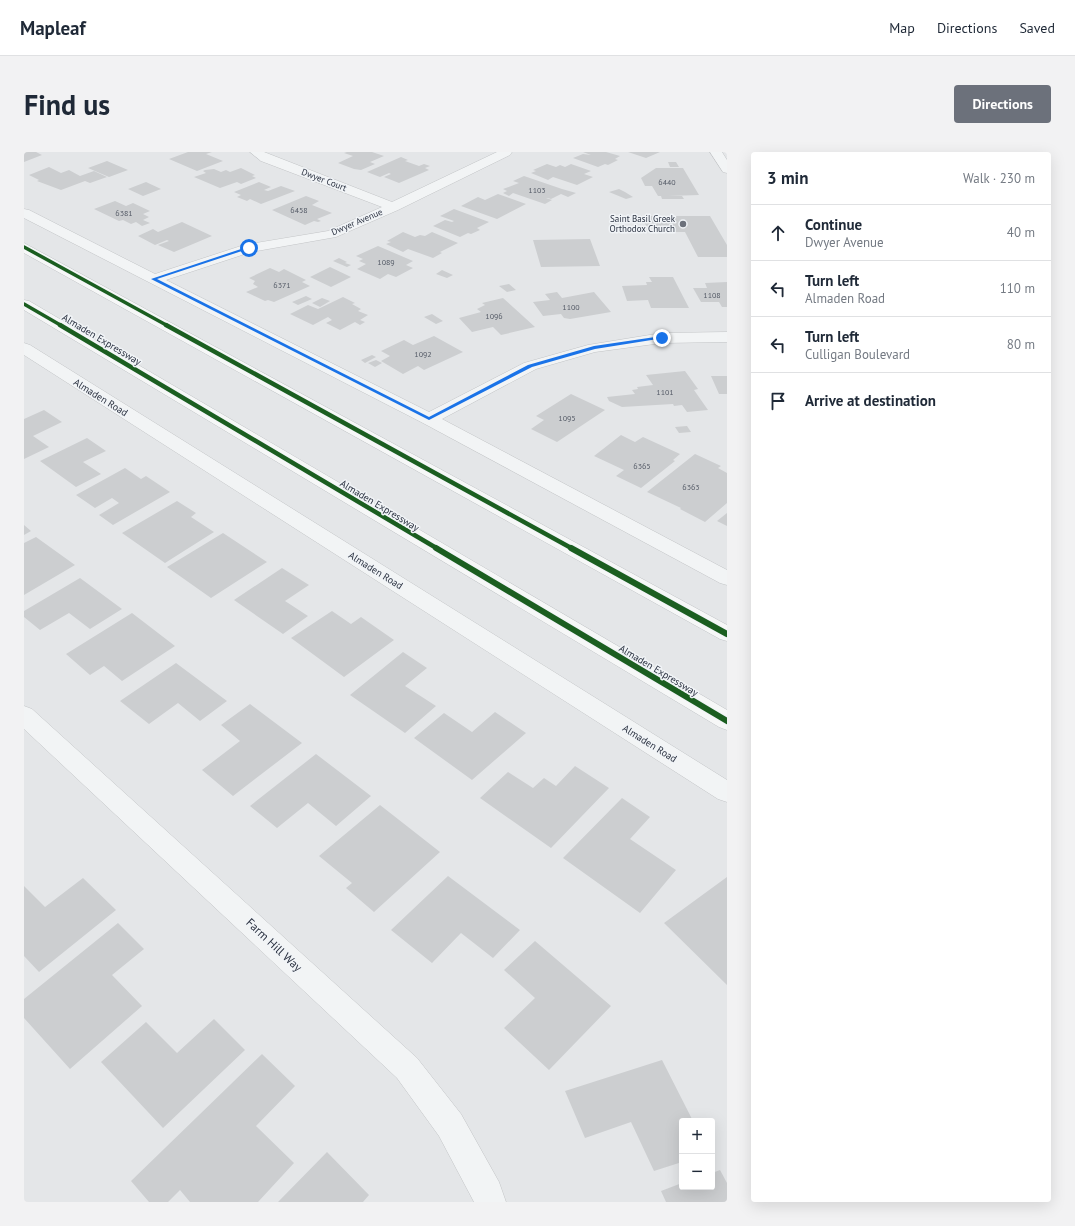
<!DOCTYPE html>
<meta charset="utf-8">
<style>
body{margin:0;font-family:"PT Sans",sans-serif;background:#f2f2f3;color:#1f2937}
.controls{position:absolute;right:12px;bottom:12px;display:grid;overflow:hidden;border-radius:4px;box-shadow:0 4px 16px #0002}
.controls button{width:36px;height:36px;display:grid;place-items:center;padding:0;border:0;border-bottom:1px solid #e0e1e3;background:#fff;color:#1f2937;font:20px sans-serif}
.stop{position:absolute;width:12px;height:12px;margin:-9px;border:3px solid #1a73e8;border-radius:50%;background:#fff}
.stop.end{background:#1a73e8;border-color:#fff;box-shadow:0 1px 4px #0008}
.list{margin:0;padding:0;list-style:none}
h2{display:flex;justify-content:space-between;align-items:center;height:52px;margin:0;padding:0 16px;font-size:17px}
h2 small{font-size:13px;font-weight:400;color:#747a83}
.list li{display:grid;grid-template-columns:26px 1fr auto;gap:12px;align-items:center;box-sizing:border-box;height:56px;padding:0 16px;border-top:1px solid #e0e1e3}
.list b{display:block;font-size:15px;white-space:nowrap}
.list p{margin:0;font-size:13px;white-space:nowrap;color:#747a83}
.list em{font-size:13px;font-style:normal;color:#747a83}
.icon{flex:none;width:22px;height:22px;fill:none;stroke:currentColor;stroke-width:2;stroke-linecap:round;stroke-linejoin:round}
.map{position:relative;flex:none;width:703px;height:1050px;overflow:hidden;border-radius:4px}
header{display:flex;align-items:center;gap:24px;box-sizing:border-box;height:56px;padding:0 20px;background:#fff;border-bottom:1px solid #e0e1e3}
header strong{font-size:19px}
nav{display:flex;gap:22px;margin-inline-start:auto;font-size:14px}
.intro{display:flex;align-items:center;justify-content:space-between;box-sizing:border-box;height:96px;padding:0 24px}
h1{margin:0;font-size:28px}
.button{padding:10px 18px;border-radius:4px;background:#6c717b;color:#fff;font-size:14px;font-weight:700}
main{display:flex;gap:24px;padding:0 24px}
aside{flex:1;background:#fff;border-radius:4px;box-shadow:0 4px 16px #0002}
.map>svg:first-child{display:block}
.building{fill:#ccced0}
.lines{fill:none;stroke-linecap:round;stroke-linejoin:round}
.minor-casing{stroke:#c2c4c6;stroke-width:1}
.primary-casing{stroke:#c0c3c6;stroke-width:1}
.minor{fill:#f2f4f5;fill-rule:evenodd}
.primary{fill:#f6f7f7;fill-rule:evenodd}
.cycleway-far2-casing{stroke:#f1f4f7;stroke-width:5}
.cycleway-far1-casing{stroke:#f1f4f7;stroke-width:6}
.cycleway-casing{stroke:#f1f4f7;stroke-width:8}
.cycleway-far2{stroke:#1b5e20;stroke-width:3.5}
.cycleway-far1{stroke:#1b5e20;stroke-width:4.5}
.cycleway{stroke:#1b5e20;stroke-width:6}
.route{fill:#1a73e8}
.poi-dot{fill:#6c717b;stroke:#f1f4f7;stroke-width:1.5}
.labels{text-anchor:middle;stroke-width:3;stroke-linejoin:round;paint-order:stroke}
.number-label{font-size:8px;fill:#545a66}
.far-street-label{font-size:9px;fill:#2b3241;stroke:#f1f4f7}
.far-poi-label{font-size:9px;fill:#2b3241;stroke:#f1f4f7;text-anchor:end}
.street-label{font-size:10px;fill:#2b3241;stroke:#f1f4f7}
.near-street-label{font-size:12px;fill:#2b3241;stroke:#f1f4f7}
</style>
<header>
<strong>Mapleaf</strong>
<nav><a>Map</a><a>Directions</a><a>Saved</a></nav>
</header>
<div class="intro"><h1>Find us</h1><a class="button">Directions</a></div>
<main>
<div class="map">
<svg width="703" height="1050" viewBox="0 0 703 1050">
<rect width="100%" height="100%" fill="#e4e6e8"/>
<path class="building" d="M0 0H12L18 3 0 10Z
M164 0H188L182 2 199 9 173 19 145 7Z
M323 0H348L360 4 346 10 351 12 337 18 330 17 314 11 329 4 320 1Z
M559 0H582L596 4 591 7 594 8 584 13 581 12 574 15 549 6 559 2 567 3Z
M604 0H636L622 6Z
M377 5 384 8 381 9 395 14 400 12 406 14 401 16 405 18 375 31 360 25 367 22 365 21 356 25 343 20Z
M83 9 104 18 85 25 64 16Z
M644 10H652L655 15H646Z
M523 12 532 15 536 13 541 15 547 12 567 19 560 22 569 25 553 33 529 25 524 28 507 21 512 19 509 18Z
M25 15 37 21 45 18 56 24 70 19 83 25 66 31 61 29 37 38 13 29 15 28 5 23Z
M217 16 231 23 228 24 232 26 217 32 213 30 196 36 170 25 182 21 179 19 181 18 190 17 197 20 202 18 206 20Z
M632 16H659L675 43 644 44H658L660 47H638L637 44H634L628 34H621L617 26Z
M500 24 538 37 552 41 544 45 537 42 527 47 524 46H522L528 48 521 52 489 41 485 44 479 41 483 39 479 37 495 31 489 29Z
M122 30 137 37 119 44 104 37Z
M235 30 247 35 240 38 244 39 257 34 271 39 237 52 226 47 223 49 213 45 217 43 210 40Z
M595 37 601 40 609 45 602 47 585 40Z
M474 42 502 52 473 67 437 54 454 45 461 48Z
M282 44 295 49 288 53 308 61 293 67 297 69 294 70 290 69 281 73 248 58Z
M91 49 102 54 109 51 126 59 119 62 125 65 119 68 126 71 118 74 112 70 107 72 99 68 95 69 70 57Z
M430 57 465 70 453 76 456 78 447 82 444 81 436 85 409 74 421 68 428 70 430 69 416 64Z
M623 64H686L703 93V105H674L661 80H630L628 75 622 74 621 71 625 70Z
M158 70 188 84 150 100 134 93 145 89 143 88 131 93 114 84 129 77 134 80Z
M379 80 391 85 396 83 401 84 408 80 434 91 416 100 418 101 409 106 384 97 379 100 362 92 367 90 363 89Z
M566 87 576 114 517 115 509 88Z
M354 94 389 109 382 113 389 116 372 125 364 122 356 127 333 117 342 112 335 109 339 107 332 104Z
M315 106 323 110 321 111 327 113 323 115 309 109Z
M306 115 327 125 307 135 286 125Z
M246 116 255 120 260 117 282 128 278 130 286 134 250 150 244 148 241 149 222 140 234 135 229 132 231 129 225 126Z
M418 118 429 123 423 126 412 122Z
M625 125H649L665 156H627L624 148 603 149 598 134 623 133 622 130H628Z
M703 130V155H698L695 150H677L669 136H683L681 131Z
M485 132 492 138 483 140 475 134Z
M533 140 538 146 570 140 587 160 546 167 540 166 537 162 519 164 509 150 526 148 521 142Z
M282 144 288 147 274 153 268 150Z
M319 145 331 151 328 152 337 157 334 159 344 163 336 168 341 170 336 173 331 170 316 178 302 171 308 168 304 165 289 173 266 162 284 153 294 157Z
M298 146 306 149 296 155 288 151Z
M479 146 511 175 477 183 469 175 448 180 435 166 457 160 453 157 461 153 458 151Z
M408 162 419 169 412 172 400 165Z
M410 184 439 200 400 218 394 214 379 222 357 209 366 204 357 199 380 188 389 193Z
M348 203 352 205 341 211 337 208Z
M352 208 358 211 351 215 344 211Z
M661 219 674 237 670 238 684 258 663 260 658 253 650 254 649 252 598 255 585 249 583 245 611 242 608 238 614 237 613 235 629 233 622 223Z
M687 224H703V242H695Z
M547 242 581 258 533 290 507 277 520 268 512 264Z
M20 258 38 270 9 284 25 295 0 307V267Z
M663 274 667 280 655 281 651 275Z
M597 283 611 290 619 285 656 302 649 308 651 309 617 336 592 324 600 318 570 304Z
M63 286 82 299 59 310 77 322 52 335 16 309Z
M671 302 697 314 694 316 703 321V351L681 370 656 357 657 356 623 340Z
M101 316 117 327 122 324 146 340 89 373 75 363 95 351 88 346 71 356 52 343Z
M153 349 172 361 167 365 190 380 141 411 98 381Z
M703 361V374L693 369Z
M0 373 7 379 0 383Z
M199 381 243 410 187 446 143 415Z
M12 385 51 413 0 443V391Z
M258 416 285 433 261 449 284 464 259 482 210 448Z
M56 426 98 457 66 477 45 461 16 478 0 465V459Z
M308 459 327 472 337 465 370 488 320 525 267 486Z
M108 461 151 494 98 529 80 514 66 523 42 502Z
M379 500 403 516 381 534 412 554 381 581 326 543Z
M152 511 203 549 176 569 154 551 125 572 96 549Z
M226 552 278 591 209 644 178 618 216 589 197 573Z
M471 560 502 581 448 628 390 586 420 561 448 580Z
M292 602 347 644 312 674 284 651 253 676 226 654Z
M551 614 585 636 527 696 456 646 484 620 509 636 520 626 532 634Z
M598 646 626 665 606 687 652 718 616 761 539 706Z
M356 653 416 700 350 760 322 736 328 731 295 704Z
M424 724 496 778 469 806 437 781 408 811 367 778Z
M703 725V833L640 771Z
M59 726 92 758 15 820 0 804V734L21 755Z
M94 771 120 797 88 823 118 854 46 917 0 866V847Z
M511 789 587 854 525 918 480 876 511 846 480 818Z
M190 867 221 898 139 976 77 910 122 870 153 901Z
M238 902 271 934 232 974 270 1011 234 1050H166L156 1038 144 1050H125L107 1029Z
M638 908 669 969H658V1010L630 1019 607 970 561 986 541 939Z
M303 1000 345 1043 339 1050H254Z
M696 1018 703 1031V1050H642L637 1039 658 1031V1035H688V1021Z"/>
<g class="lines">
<g class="minor-casing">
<path id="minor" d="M226 0H240L368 50 473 0H488L486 3 374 58 312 85 227 100 142 128 405 260 500 211 564 193 638 181 703 180V190L638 191 571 200 512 217 418 267 703 418V433L696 431 399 271 0 66V57L5 58 131 122 220 93 304 79 358 55 237 9Z
M686 0H698L703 8V21L699 20Z
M0 191 6 193 703 628V650L694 647 0 203Z
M0 554 8 557 393 906 437 962 475 1030 482 1050H450L415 984 373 926 0 577Z"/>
</g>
<g class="primary-casing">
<path id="primary" d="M0 91 703 473V489L696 487 0 101Z
M0 148 5 149 703 558V578L695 575 0 158Z"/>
</g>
<use href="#minor" class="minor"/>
<use href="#primary" class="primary"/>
<g class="cycleway-far2-casing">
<path id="cycleway-far2" d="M0 95 144 174
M0 152 38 174"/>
</g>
<g class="cycleway-far1-casing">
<path id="cycleway-far1" d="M36 173 414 397
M142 173 549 397"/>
</g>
<g class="cycleway-casing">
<path id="cycleway" d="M412 396 703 569
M547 396 703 482"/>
</g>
<use href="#cycleway-far2" class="cycleway-far2"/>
<use href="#cycleway-far1" class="cycleway-far1"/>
<use href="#cycleway" class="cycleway"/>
</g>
<path class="route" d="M223 95 227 96 133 127 405 265 504 213 570 194 638 184 640 186 571 197 508 215 405 268 127 127Z"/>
<circle class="poi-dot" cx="659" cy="72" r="4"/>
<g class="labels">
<g class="number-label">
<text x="643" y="33">6440</text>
<text x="513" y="41">1103</text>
<text x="275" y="61">6458</text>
<text x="100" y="64">6381</text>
<text x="362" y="113">1089</text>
<text x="258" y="136">6371</text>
<text x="688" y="146">1108</text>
<text x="547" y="158">1100</text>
<text x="470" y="167">1096</text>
<text x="399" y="205">1092</text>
<text x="641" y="243">1101</text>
<text x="543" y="269">1095</text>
<text x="618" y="317">6365</text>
<text x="667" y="338">6363</text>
</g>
<g class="far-street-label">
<text transform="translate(300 28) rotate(21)" y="3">Dwyer Court</text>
<text transform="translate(333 70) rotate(-23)" y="3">Dwyer Avenue</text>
</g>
<g class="far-poi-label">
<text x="651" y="70">Saint Basil Greek<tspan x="651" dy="10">Orthodox Church</tspan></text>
</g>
<g class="street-label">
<text transform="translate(78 187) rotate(31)" y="4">Almaden Expressway</text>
<text transform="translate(77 245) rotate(32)" y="4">Almaden Road</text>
<text transform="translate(356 353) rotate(31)" y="4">Almaden Expressway</text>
<text transform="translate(352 418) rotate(32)" y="4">Almaden Road</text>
<text transform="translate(635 518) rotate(31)" y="4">Almaden Expressway</text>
<text transform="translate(626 591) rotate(32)" y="4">Almaden Road</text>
</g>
<g class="near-street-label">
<text transform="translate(250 793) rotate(43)" y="4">Farm Hill Way</text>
</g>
</g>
</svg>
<div class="controls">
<button>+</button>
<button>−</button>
</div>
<div class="stop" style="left:225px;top:96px"></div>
<div class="stop end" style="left:638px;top:186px"></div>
</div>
<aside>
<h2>3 min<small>Walk · 230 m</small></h2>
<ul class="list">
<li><svg class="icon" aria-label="ahead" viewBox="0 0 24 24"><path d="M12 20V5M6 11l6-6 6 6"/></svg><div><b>Continue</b><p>Dwyer Avenue</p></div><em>40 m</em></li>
<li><svg class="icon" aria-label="left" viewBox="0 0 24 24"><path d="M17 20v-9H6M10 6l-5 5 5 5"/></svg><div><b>Turn left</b><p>Almaden Road</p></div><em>110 m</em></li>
<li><svg class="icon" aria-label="left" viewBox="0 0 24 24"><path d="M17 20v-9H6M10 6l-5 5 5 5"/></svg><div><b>Turn left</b><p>Culligan Boulevard</p></div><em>80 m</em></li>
<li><svg class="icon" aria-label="arrive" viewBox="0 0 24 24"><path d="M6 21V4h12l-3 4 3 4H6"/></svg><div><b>Arrive at destination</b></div></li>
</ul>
</aside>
</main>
